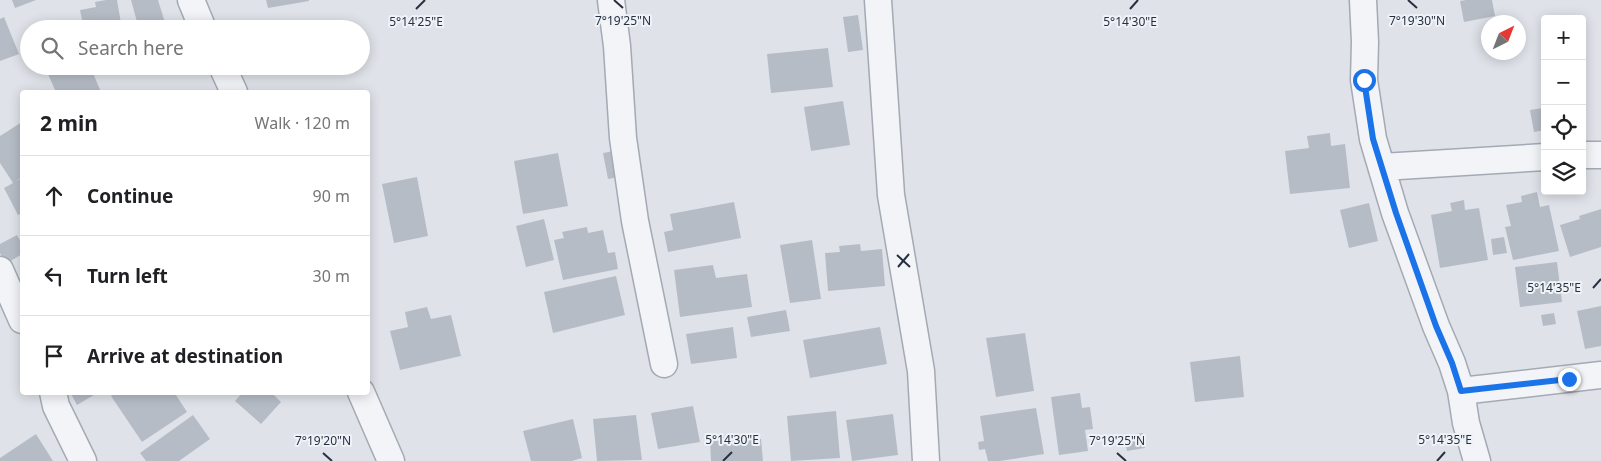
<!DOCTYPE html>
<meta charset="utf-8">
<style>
body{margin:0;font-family:"Noto Sans",sans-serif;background:#f6f6f6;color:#202124}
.controls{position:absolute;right:15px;top:15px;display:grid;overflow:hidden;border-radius:5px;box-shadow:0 2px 12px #0003}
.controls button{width:45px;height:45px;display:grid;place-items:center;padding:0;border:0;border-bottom:1px solid #e0e0e0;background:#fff;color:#202124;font:25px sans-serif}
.compass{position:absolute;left:1481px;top:15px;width:45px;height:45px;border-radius:50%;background:#fff;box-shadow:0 2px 12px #0003;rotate:42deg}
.stop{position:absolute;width:15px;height:15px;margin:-11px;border:4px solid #1a73e8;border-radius:50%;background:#fff}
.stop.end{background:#1a73e8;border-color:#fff;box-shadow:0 1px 5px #0008}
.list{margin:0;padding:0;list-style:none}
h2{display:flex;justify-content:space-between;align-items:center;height:65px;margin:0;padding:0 20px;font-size:21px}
h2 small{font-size:16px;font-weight:400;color:#757577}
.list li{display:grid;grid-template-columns:32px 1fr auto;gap:15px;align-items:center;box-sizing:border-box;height:80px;padding:0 20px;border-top:1px solid #e0e0e0}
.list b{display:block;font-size:19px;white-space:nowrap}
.list em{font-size:16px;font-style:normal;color:#757577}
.icon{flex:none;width:28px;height:28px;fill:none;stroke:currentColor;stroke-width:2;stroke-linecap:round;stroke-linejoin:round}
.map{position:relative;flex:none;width:1601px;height:461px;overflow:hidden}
.search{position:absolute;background:#fff;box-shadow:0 2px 12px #0003;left:20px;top:20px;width:350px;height:55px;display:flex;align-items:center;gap:12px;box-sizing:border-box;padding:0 18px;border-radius:28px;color:#757577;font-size:19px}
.panel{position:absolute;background:#fff;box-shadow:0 2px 12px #0003;left:20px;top:90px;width:350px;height:305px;border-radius:5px}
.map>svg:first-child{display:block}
.building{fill:#b6bcc6}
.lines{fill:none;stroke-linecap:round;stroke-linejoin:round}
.street-casing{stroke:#a4aab3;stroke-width:29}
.street{stroke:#f2f4f7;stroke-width:26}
.route{stroke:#1a73e8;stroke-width:6}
.ticks{fill:none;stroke:#273041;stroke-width:2}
.ticks-label{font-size:12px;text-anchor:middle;fill:#273041;stroke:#eff2f7;stroke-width:4;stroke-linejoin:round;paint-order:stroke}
</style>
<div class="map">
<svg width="1601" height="461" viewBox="0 0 1601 461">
<rect width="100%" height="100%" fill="#dfe3e9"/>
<path class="building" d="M12 0H36L15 8Z
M106 0H117L122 29H84L80 10 96 7 95 2Z
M131 0H158L167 29H139Z
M266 0H309V1L268 8Z
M1466 0H1492L1495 16 1464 22 1460 1Z
M858 15 863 50 848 52 843 17Z
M4 17 19 54 0 61V19Z
M828 48 833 87 771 93 767 54Z
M60 66H90L101 92H56L47 72Z
M843 101 850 145 811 151 804 107Z
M1543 108 1545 130 1534 132 1530 110Z
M22 122V177L16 181 22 178V213L18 215 4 188 13 183 0 163V136Z
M1330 133 1331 146 1345 144 1350 188 1290 194 1285 151 1309 148 1307 136Z
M619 150 624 176 608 179 603 153Z
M558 153 568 206 523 214 514 161Z
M417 177 428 236 394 243 382 184Z
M1537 192 1540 207 1549 205 1559 251 1513 260 1505 227 1511 226 1506 205 1522 202 1521 196Z
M1464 200 1465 210 1479 208 1488 260 1440 268 1431 215 1452 211 1450 203Z
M734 202 741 238 668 252 664 232 673 230 670 214Z
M1369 203 1378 241 1349 248 1340 210Z
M1601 209V247L1570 257 1560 225 1580 219 1579 216Z
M544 219 554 260 526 267 516 226Z
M587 227 588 233 603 230 608 253 615 252 618 269 563 280 554 240 564 238 562 232Z
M17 235 22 244V254L6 264 0 253V244Z
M1504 237 1507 253 1493 255 1491 239Z
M812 240 821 299 790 303 780 245Z
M860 244 861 251 882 249 885 286 828 291 825 253 840 252 839 246Z
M1557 262 1562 302 1520 307 1515 267Z
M713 265 716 278 747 274 752 307 680 317 674 270Z
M616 276 625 315 553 333 544 292Z
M1601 306V346L1585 349 1577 311Z
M427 307 431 319 451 315 461 356 400 370 390 331 408 327 405 312Z
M786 310 790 331 751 337 747 317Z
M1554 313 1556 324 1543 326 1541 315Z
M733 327 737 358 691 364 686 334Z
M880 327 887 364 810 378 803 340Z
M1025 333 1034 391 996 397 986 338Z
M1240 356 1244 397 1195 402 1190 362Z
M70 392H99L77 405Z
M117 392H174L187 412 142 442 111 396Z
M243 392H271L281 402 261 424 235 401Z
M1080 393 1082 408 1090 407 1093 429 1085 430 1088 451 1059 455 1051 397Z
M693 406 700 442 658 449 651 413Z
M1036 408 1044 454 1000 461H988L985 449 979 450 978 442 984 441 980 416Z
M836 411 840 458 791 461 787 416Z
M893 414 898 455 852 461 846 420Z
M193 415 210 439 179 461H146L140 453Z
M636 415 642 460 597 461 593 419Z
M573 419 582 458 572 461H531L523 431Z
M1143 433 1145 448 1127 451 1124 436Z
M36 434 53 461H0V458Z
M746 436V439H761L763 461H711L710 441H723L722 437Z"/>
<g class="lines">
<g class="street-casing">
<path id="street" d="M191 0 203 29
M611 0 617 46 623 138 635 221 664 364
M878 0 891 195 921 371 926 461
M1363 0 1365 42 1364 80 1373 139 1395 213 1436 326 1452 363 1461 391 1466 423 1477 461
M222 66 234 92
M1582 155H1601
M1382 167 1545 157
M0 270 22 320
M1461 391 1601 375
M53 392 56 406 83 461
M361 392 391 461"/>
</g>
<use href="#street" class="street"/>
</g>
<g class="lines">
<path class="route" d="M1364 80 1373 139 1396 213 1436 326 1452 363 1461 391 1569 379"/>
</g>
<path class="ticks" d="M614 0 623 8M1408 0 1417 8M416 9 425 0M1130 9 1138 0M897 255 910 267M898 267 909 254M1593 288 1601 279M323 453 332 461M1117 453 1126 461M723 461 732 452M1437 461 1445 452"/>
<g class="ticks-label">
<text x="1417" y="25">7°19'30"N</text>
<text x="623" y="25">7°19'25"N</text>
<text x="416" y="26">5°14'25"E</text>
<text x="1130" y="26">5°14'30"E</text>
<text x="1554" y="292">5°14'35"E</text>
<text x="732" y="444">5°14'30"E</text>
<text x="1445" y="444">5°14'35"E</text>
<text x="323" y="445">7°19'20"N</text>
<text x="1117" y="445">7°19'25"N</text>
</g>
</svg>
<div class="controls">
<button>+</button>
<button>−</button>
<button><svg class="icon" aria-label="locate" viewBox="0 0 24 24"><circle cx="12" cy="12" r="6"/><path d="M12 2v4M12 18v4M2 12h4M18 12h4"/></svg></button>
<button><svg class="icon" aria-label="layers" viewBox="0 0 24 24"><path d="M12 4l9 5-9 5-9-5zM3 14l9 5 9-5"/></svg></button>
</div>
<svg class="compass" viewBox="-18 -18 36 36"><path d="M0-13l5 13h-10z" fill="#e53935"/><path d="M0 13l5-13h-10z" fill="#757577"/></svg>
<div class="stop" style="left:1364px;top:80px"></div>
<div class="stop end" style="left:1569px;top:379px"></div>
<div class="search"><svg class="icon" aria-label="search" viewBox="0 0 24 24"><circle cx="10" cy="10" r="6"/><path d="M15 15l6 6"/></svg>Search here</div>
<section class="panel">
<h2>2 min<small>Walk · 120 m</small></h2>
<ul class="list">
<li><svg class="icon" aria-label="ahead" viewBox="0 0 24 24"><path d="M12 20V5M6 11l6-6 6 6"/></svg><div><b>Continue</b></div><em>90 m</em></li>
<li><svg class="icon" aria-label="left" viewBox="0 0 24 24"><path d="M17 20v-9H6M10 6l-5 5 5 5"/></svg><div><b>Turn left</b></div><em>30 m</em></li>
<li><svg class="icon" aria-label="arrive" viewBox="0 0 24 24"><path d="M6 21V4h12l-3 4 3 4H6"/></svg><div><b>Arrive at destination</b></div></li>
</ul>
</section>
</div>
